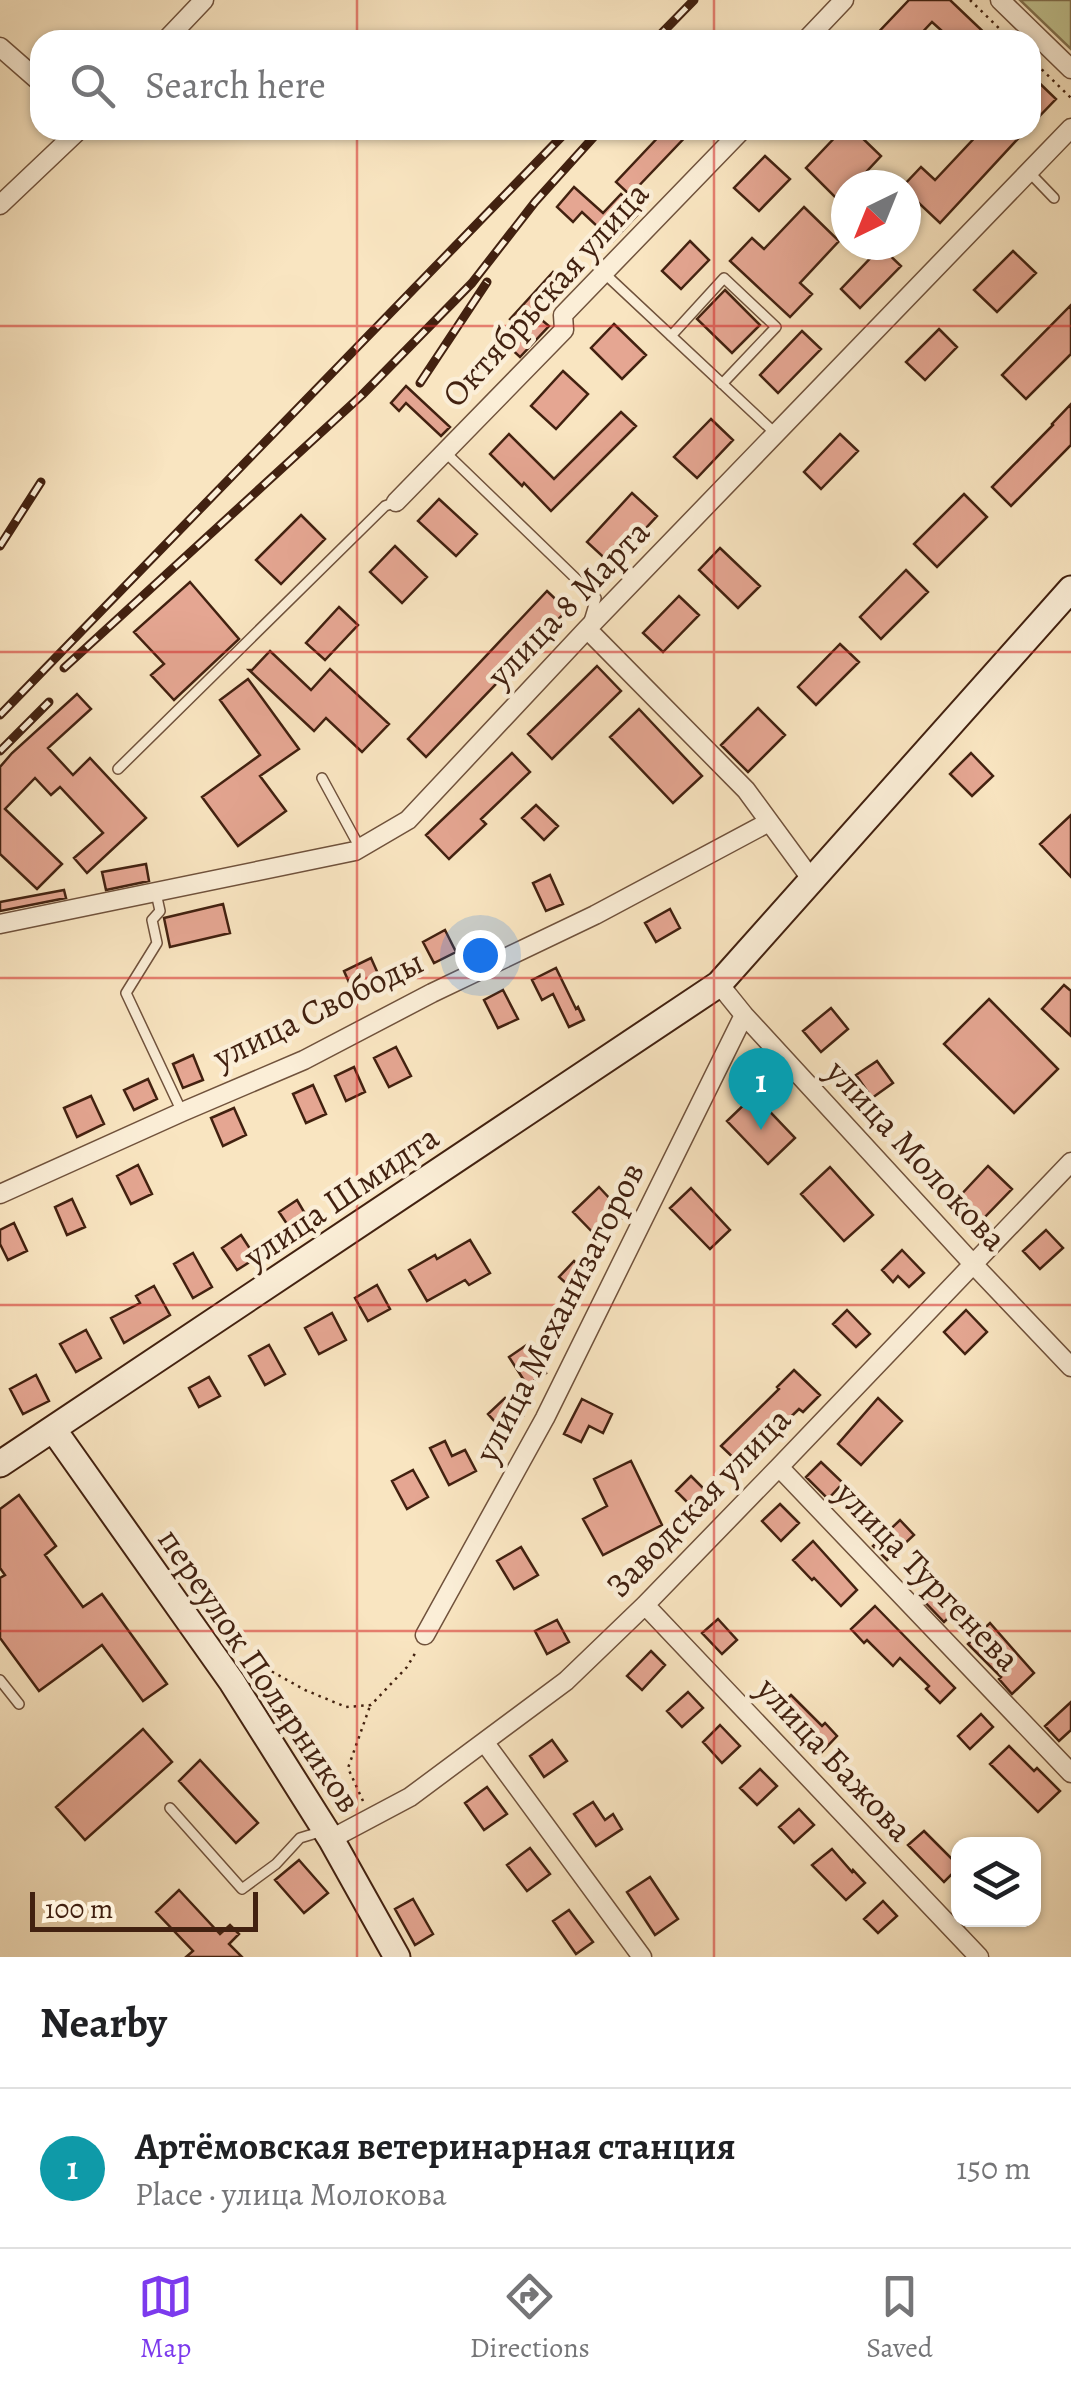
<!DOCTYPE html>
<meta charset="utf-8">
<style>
body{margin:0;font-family:Alegreya,serif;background:#f2f2f2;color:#202124}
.controls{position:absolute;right:30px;bottom:30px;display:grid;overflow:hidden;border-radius:20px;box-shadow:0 2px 8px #0004}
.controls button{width:90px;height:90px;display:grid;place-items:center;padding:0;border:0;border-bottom:2px solid #e0e0e0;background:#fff;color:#202124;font:50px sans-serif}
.compass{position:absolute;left:831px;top:170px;width:90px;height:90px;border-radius:50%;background:#fff;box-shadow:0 2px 8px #0004;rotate:223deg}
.scale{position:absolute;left:30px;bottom:25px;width:228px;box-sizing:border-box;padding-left:10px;border:5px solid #422110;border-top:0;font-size:28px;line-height:35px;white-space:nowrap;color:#422110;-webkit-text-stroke:8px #fbeed7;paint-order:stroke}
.you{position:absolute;left:480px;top:955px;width:35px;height:35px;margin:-25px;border:8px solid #fff;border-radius:50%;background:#1a73e8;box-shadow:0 0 0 15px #1a73e833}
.badge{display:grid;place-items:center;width:65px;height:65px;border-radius:50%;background:#7c3aed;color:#fff;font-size:32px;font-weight:700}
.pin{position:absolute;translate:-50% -82px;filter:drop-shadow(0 2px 5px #0008)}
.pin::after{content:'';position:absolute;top:52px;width:35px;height:30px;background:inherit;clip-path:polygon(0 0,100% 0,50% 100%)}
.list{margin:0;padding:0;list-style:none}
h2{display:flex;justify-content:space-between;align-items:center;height:130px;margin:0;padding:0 40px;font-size:42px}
h2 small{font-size:32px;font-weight:400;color:#757577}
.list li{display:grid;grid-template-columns:65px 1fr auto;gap:30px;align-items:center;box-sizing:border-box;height:160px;padding:0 40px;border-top:2px solid #e0e0e0}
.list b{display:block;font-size:38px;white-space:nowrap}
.list p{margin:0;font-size:32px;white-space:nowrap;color:#757577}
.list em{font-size:32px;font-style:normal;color:#757577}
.icon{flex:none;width:55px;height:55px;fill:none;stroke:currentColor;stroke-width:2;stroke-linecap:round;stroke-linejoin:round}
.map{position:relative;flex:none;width:1071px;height:1957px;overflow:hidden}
.search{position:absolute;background:#fff;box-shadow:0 2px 8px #0004;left:30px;right:30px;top:30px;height:110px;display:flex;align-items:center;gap:25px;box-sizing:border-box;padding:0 35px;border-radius:30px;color:#757577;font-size:38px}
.sheet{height:290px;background:#fff}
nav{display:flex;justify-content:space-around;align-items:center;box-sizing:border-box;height:140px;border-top:2px solid #e0e0e0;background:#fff;font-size:28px;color:#757577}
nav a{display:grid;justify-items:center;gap:5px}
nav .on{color:#7c3aed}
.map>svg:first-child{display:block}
.green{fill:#c1c390;stroke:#827250;stroke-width:2.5}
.building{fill:#e5a692;stroke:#422110;stroke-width:2.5}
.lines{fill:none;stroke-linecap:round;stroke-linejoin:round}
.lane-casing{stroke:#70523c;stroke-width:12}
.street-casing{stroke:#70523c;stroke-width:21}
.secondary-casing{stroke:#422110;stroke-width:29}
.path{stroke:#422110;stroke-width:2.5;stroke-dasharray:2.5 5;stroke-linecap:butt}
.lane{stroke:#fbeed7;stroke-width:9}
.street{stroke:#fbeed7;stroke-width:18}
.secondary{stroke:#fbeed7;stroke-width:25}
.rail-casing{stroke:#422110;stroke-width:9}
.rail{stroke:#fbeed7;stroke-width:5;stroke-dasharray:15;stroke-linecap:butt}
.grid{fill:none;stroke:#d62828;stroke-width:2.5;stroke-opacity:0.55}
.labels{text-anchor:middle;stroke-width:9;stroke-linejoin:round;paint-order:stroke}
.street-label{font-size:35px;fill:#422110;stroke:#fbeed7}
</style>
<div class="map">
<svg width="1071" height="1957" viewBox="0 0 1071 1957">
<rect width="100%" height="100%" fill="#f9e5c1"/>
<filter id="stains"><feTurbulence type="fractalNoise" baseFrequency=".002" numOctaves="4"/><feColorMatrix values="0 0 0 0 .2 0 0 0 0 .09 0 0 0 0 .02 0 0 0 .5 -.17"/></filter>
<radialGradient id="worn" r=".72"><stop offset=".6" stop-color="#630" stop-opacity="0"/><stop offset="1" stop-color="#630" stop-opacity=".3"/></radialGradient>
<path class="green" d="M1020 0H1071V49Z"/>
<path class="building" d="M909 0H950L992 40H952L932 22 915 40H871Z
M1031 75 1056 99 1031 125Z
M665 130H692L630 195 616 182Z
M842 130H854L881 156 854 185H846V193L839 201 806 168Z
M982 130H1026L940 223 906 191V185H904L921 167 935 180Z
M765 156 790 179 759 211 734 188Z
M574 187 603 213 621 194 640 212 613 241 582 212 573 222 557 207Z
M804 207 839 241 800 283 812 294 790 317 730 261 752 238 764 249Z
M690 241 709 260 681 289 662 271Z
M881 247 901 266 860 308 841 289Z
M1013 251 1036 273 997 312 974 290Z
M553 272 566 284 537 316 549 326 520 357 506 344 521 328 510 319Z
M725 290 760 325 732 353 697 319Z
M1071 305V354L1026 399 1002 375Z
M614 324 646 355 622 379 591 348Z
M939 329 957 347 925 380 906 362Z
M802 331 821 349 778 393 760 375Z
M563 371 588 394 556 429 531 406Z
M406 386 450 427 441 436 406 403 399 411 391 403Z
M1071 404V445L1011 506 992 487 1053 425 1052 424Z
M621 412 636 426 551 511 524 483 522 486 490 454 509 434 554 479Z
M711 419 733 440 697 478 674 457Z
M840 434 858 451 821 489 804 472Z
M632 493 657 516 612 565 587 542Z
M964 494 987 517 937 567 914 544Z
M439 499 477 534 456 556 418 521Z
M301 515 325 539 281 584 256 560Z
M395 546 427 577 402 603 370 572Z
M720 548 760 586 738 608 699 570Z
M906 570 928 592 881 639 860 617Z
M190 582 239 639 174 700 151 675 164 664 134 632Z
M547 591 567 610 426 757 408 739Z
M679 596 699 615 663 652 643 633Z
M339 607 358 625 325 660 306 643Z
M840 644 859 662 816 705 798 687Z
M270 651 311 690 330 669 389 724 362 752 326 718 314 731 249 670H252Z
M597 666 621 691 552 759 528 734Z
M248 679 299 749 260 776 286 811 238 846 202 797 260 755 220 700Z
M77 694 91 709 48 748 73 775 90 758 146 818 87 873 74 858 103 833 60 787 51 795 35 778 5 809 62 864 37 889 0 854V767L12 753Z
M758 708 785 735 748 772 721 745Z
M639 709 702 776 673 803 610 737Z
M512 753 530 772 481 819 486 824 449 859 426 835Z
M971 753 993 776 972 796 950 774Z
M536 805 558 826 544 840 522 818Z
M1071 815V877L1040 844Z
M146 864 149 881 106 890 102 872Z
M550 875 563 904 546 911 533 883Z
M64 890 66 898 0 911V902Z
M223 904 230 933 170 947 164 918Z
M670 909 680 928 656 942 645 923Z
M445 930 456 952 434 963 423 942Z
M371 958 383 985 356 998 344 971Z
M556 968 576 1009 578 1007 584 1020 569 1027 553 994 542 1000 532 980Z
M1064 985 1071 991V1036L1042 1009Z
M503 990 518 1019 498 1028 484 1000Z
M989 999 1058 1069 1014 1113 944 1044Z
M831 1008 848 1029 821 1052 803 1031Z
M396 1047 411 1076 389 1087 374 1058Z
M193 1055 203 1080 183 1088 173 1064Z
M877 1061 893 1083 872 1098 856 1075Z
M354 1067 365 1092 346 1101 335 1076Z
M148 1079 157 1099 134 1110 124 1090Z
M313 1085 326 1114 306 1123 293 1094Z
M754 1095 795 1138 768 1164 727 1121Z
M91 1096 104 1124 77 1137 64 1108Z
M234 1108 246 1135 223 1146 211 1118Z
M138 1165 152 1194 131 1204 117 1176Z
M988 1166 1012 1189 981 1221 958 1198Z
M830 1167 873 1215 844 1241 801 1194Z
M599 1187 625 1215 600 1240 573 1212Z
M691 1188 730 1230 710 1249 670 1208Z
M72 1199 85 1227 67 1235 55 1207Z
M297 1200 310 1222 293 1233 279 1212Z
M14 1223 27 1251 8 1260 0 1244V1230Z
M1046 1230 1063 1248 1040 1269 1023 1251Z
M241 1235 256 1258 237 1270 222 1248Z
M470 1240 490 1273 469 1285 465 1280 427 1301 409 1270 435 1255 437 1259Z
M902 1250 924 1273 909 1287 898 1276 893 1282 882 1270Z
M193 1253 212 1287 193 1298 174 1264Z
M574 1261 592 1278 577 1293 559 1277Z
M377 1285 390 1309 368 1321 355 1298Z
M154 1286 170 1315 124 1343 111 1318 140 1303 136 1296Z
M847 1310 870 1334 856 1347 833 1324Z
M966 1310 987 1332 965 1354 944 1332Z
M332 1313 346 1340 319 1354 305 1328Z
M86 1330 101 1358 76 1372 60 1344Z
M528 1344 546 1373 527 1385 509 1357Z
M269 1345 285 1374 265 1385 249 1356Z
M794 1370 820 1395 803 1412 799 1409 741 1465 721 1446 779 1389 777 1387Z
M36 1375 49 1401 23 1414 10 1389Z
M209 1377 220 1396 199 1407 189 1388Z
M505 1398 523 1416 505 1433 488 1414Z
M878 1398 902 1421 861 1465 838 1444Z
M582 1399 612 1414 603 1433 589 1426 581 1442 564 1434Z
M445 1441 452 1456 465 1450 476 1471 449 1485 430 1448Z
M631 1461 662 1525 603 1555 583 1519 607 1506 594 1479Z
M821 1462 843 1483 828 1499 806 1477Z
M413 1470 428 1497 407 1509 392 1481Z
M691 1476 709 1494 694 1509 676 1491Z
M19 1495 56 1546 45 1555 83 1607 102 1594 167 1684 143 1701 102 1645 39 1691 0 1638V1578L5 1575 0 1568V1509Z
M780 1504 799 1523 781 1541 762 1521Z
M900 1520 914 1535 887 1560 873 1546Z
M813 1541 857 1590 841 1606 814 1578 812 1580 793 1560Z
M521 1547 538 1575 514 1589 497 1561Z
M938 1582 961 1606 944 1622 921 1598Z
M875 1606 955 1688 940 1703 926 1689 929 1686 900 1658 893 1666 867 1640 864 1643 851 1629Z
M718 1619 737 1640 722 1654 702 1633Z
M557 1620 569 1642 547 1654 535 1631Z
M990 1623 1034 1673 1012 1694 999 1679 1001 1677 968 1644Z
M651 1651 665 1665 642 1690 627 1676Z
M688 1692 703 1708 682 1727 667 1711Z
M791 1695 822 1726 825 1723 837 1736 820 1754 775 1711Z
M1071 1702V1730L1059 1741 1045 1726Z
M981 1714 993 1727 970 1749 958 1736Z
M720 1725 740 1746 722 1763 703 1742Z
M143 1729 172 1762 85 1840 56 1807Z
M552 1740 567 1761 544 1777 530 1756Z
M1009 1746 1034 1771 1037 1768 1060 1791 1038 1812 990 1764Z
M200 1760 258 1823 236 1843 179 1781Z
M760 1769 777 1786 757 1805 740 1788Z
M487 1787 507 1814 484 1830 465 1803Z
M593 1802 605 1820 613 1814 622 1829 596 1846 574 1814Z
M799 1809 814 1825 794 1843 779 1827Z
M924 1831 958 1865V1868L944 1882 908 1845Z
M530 1848 550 1874 527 1891 507 1865Z
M832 1849 852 1872 853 1870 865 1883 846 1900 812 1865Z
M299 1860 328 1893 304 1913 275 1880Z
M650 1877 678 1919 655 1935 627 1892Z
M179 1890 220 1934 230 1925 239 1934 229 1944 242 1957H186L193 1951 156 1912Z
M413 1899 433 1934 415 1945 395 1909Z
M883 1901 897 1916 878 1933 864 1919Z
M569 1910 593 1942 576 1954 553 1921Z"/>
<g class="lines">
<g class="lane-casing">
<path id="lane" d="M1029 172 1054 198
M604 273 776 434
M671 336 724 278 776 327 722 384
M445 452 596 598 589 621
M118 769 385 506 396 502
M322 778 360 848
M156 893 160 911 152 920 157 943 126 993 182 1112
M0 1680 19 1704
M170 1808 242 1889 276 1864 300 1838 323 1831"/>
</g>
<g class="street-casing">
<path id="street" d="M1000 0 1071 69
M166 40 204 0
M806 40 844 0
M0 47 40 82
M0 205 79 130
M396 502 564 330 563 315 742 130
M587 629 746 790 812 880
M0 924 355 851 408 820 587 629 1071 128
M719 984 744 1015 973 1264 1071 1367
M0 1194 182 1112 304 1060 432 993 595 915 769 822
M779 1467 1071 1773
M645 1605 979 1957
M425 1635 545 1418 744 1015
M485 1743 642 1957
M331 1839 410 1797 566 1681 645 1605 779 1467 1071 1162"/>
</g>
<g class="secondary-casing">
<path id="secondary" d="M53 1429 232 1682 331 1839 397 1957
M0 1464 719 984 1071 589"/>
</g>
<path class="path" d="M970 0 1011 40
M1031 59 1071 98
M252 1671 262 1666 305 1690 346 1707 371 1705 407 1667 417 1650
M363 1801 348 1768 370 1706"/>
<use href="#lane" class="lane"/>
<use href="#street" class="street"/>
<use href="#secondary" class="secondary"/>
<g class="rail-casing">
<path id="rail" d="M655 40 694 0
M420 383 487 282
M0 546 41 482
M64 668 362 395 472 283 535 202 600 130
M0 715 568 130
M0 751 49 702"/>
</g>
<use href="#rail" class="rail"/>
</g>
<path class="grid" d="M357 0V40M714 0V40M357 130V1957M714 130V1957M0 326H1071M0 652H1071M0 978H1071M0 1305H1071M0 1631H1071"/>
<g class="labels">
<g class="street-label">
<text transform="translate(545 294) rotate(-48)" y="12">Октябрьская улица</text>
<text transform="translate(568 603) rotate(-46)" y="12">улица 8 Марта</text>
<text transform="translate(318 1009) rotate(-26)" y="12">улица Свободы</text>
<text transform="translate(917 1155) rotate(47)" y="12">улица Молокова</text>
<text transform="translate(341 1196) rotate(-34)" y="12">улица Шмидта</text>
<text transform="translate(559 1312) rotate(-63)" y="12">улица Механизаторов</text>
<text transform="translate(698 1502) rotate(-46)" y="12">Заводская улица</text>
<text transform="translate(928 1576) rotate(46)" y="12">улица Тургенева</text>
<text transform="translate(260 1670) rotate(56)" y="12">переулок Полярников</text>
<text transform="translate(835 1759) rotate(47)" y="12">улица Бажова</text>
</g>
</g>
<rect width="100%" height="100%" filter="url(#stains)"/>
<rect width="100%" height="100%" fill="url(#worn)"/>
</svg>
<div class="controls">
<button><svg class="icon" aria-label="layers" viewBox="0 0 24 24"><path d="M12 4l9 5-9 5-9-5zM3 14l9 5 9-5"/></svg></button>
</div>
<svg class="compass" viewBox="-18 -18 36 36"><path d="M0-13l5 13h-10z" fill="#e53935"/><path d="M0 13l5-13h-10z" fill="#757577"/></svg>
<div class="scale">100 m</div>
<div class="you"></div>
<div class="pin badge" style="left:761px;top:1130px;background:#0f9aa8">1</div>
<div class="search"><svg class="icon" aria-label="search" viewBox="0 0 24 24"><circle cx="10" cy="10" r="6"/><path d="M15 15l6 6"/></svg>Search here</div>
</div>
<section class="sheet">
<h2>Nearby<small></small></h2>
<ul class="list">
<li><span class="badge" style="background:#0f9aa8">1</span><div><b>Артёмовская ветеринарная станция</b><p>Place · улица Молокова</p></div><em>150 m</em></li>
</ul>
</section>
<nav>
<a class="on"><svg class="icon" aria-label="map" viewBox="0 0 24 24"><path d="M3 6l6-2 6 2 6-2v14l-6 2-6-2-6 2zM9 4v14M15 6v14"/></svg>Map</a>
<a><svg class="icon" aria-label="directions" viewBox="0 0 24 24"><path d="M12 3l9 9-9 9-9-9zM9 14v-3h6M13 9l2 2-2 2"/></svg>Directions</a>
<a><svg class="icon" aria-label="saved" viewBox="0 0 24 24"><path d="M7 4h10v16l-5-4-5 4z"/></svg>Saved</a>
</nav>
